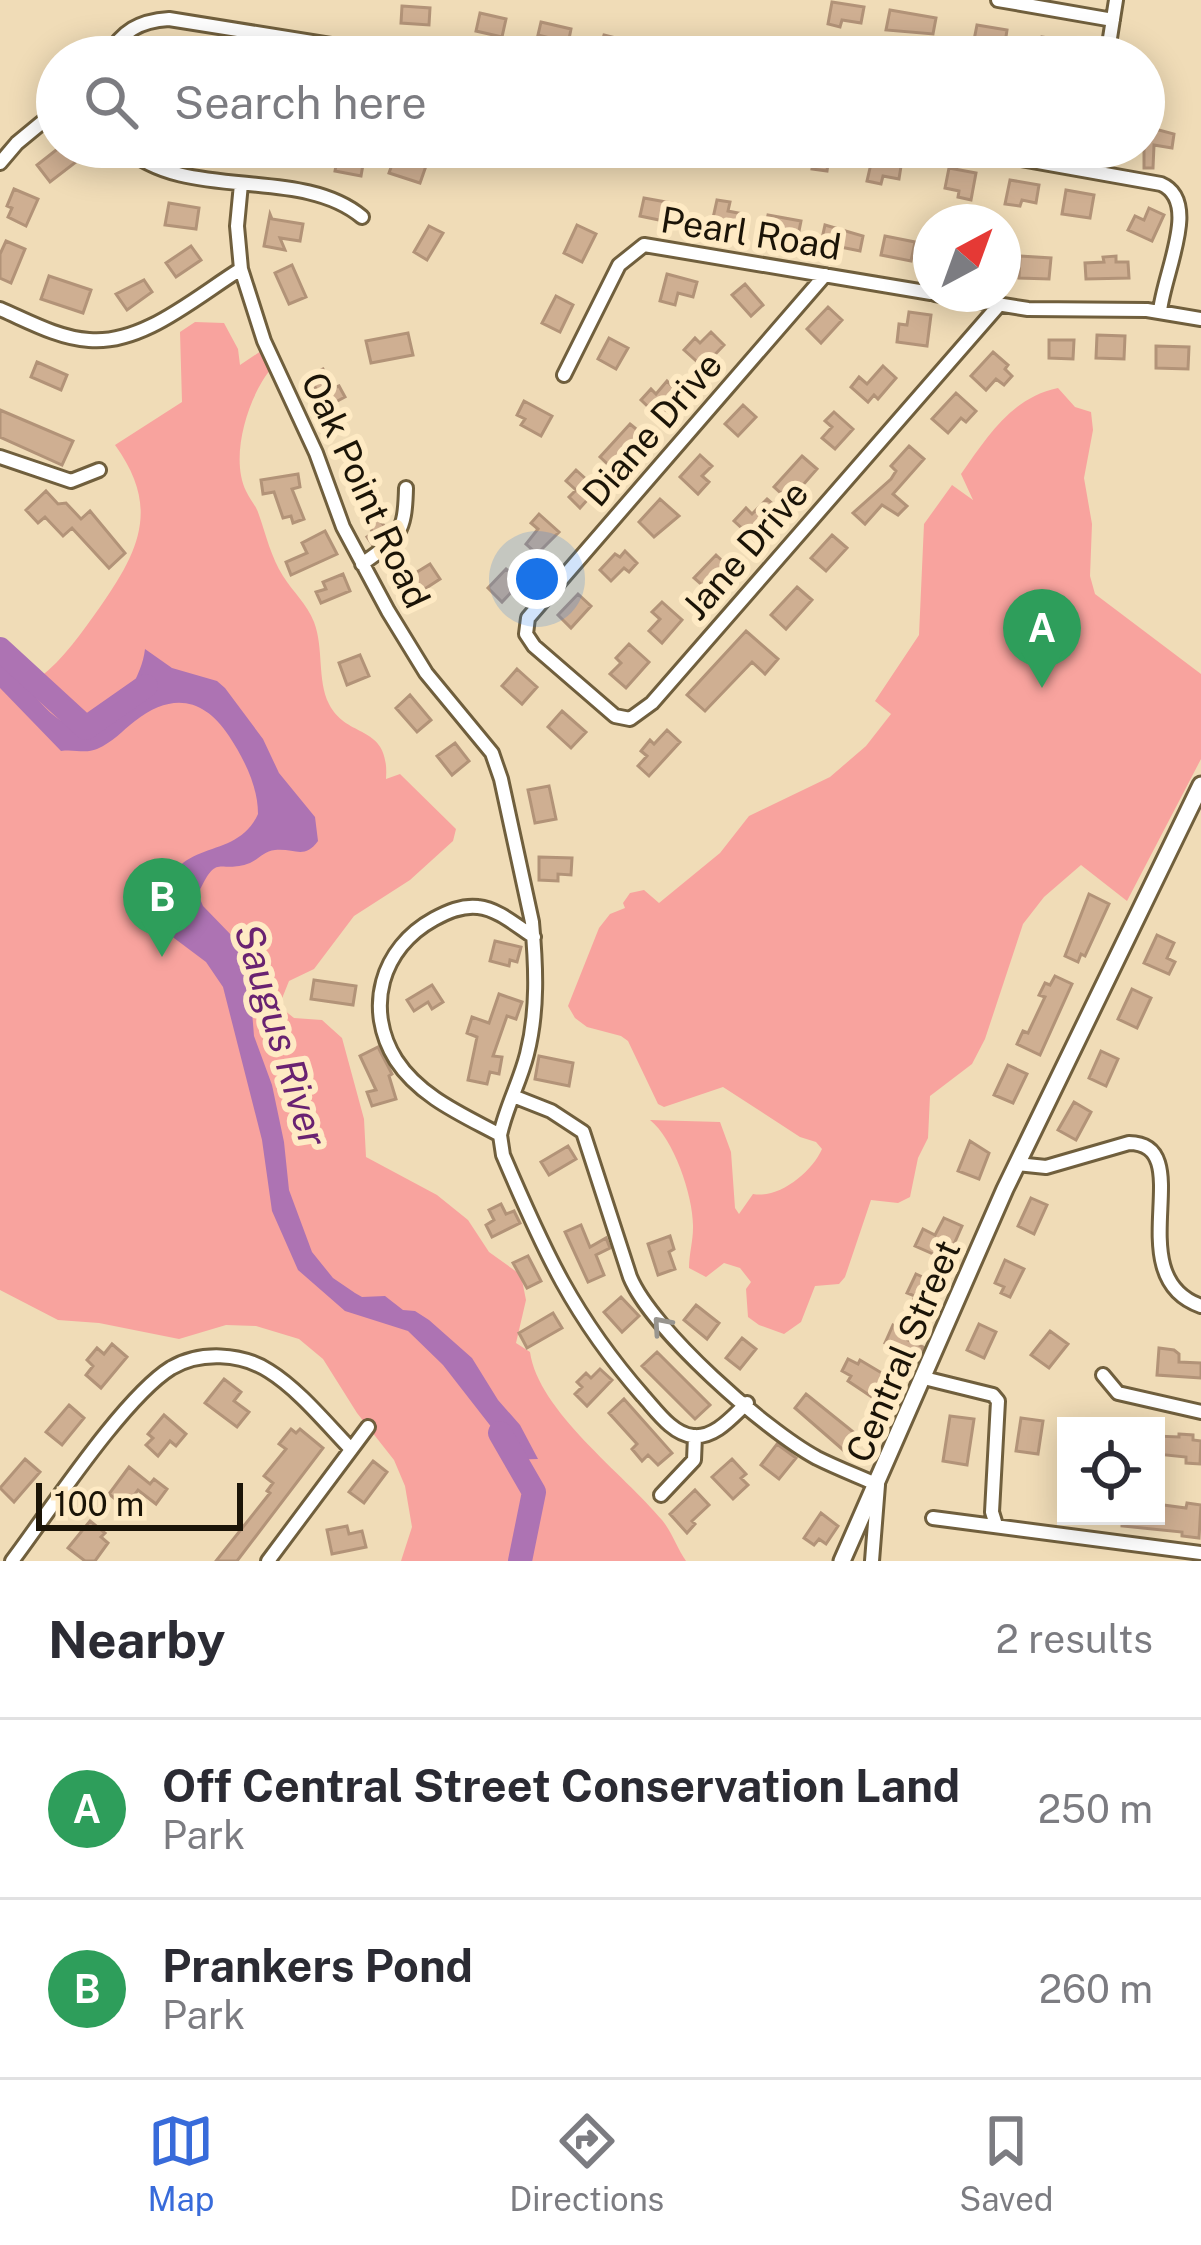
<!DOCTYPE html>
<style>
body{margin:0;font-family:"Public Sans",sans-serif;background:#f2f2f3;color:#2b2b33}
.controls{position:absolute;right:36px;bottom:36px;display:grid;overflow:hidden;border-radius:0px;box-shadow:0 6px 30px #0003}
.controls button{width:108px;height:108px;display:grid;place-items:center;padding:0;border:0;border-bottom:3px solid #e1e1e2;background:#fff;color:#2b2b33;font:60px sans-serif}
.compass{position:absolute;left:913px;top:204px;width:108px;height:108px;border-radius:50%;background:#fff;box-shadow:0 6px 30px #0003;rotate:41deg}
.scale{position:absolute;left:36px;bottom:30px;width:207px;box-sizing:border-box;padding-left:12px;border:6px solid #1b1407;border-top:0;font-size:33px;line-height:42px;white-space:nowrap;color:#1b1407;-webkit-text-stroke:9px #feeac4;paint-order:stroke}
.you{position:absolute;left:537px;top:579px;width:42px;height:42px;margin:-30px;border:9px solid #fff;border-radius:50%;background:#1a73e8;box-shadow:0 0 0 18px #1a73e833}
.badge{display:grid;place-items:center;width:78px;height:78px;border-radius:50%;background:#386bda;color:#fff;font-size:39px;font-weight:700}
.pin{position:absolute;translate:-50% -99px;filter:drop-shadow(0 3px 6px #0008)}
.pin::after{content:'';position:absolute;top:63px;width:42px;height:36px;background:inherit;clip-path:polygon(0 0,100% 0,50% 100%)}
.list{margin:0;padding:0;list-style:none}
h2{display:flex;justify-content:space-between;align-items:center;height:156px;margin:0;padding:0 48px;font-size:51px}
h2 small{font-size:39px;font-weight:400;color:#7c7c81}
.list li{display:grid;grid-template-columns:78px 1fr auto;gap:36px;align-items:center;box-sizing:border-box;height:180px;padding:0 48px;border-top:3px solid #e1e1e2}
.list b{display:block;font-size:45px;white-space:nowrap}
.list p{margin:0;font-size:39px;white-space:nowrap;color:#7c7c81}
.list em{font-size:39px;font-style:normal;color:#7c7c81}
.icon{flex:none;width:66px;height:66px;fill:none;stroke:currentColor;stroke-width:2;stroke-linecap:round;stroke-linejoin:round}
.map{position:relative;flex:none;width:1201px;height:1561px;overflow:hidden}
.search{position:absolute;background:#fff;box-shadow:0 6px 30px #0003;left:36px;right:36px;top:36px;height:132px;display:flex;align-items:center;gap:30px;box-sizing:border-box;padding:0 42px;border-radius:66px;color:#7c7c81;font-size:45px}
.sheet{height:516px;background:#fff}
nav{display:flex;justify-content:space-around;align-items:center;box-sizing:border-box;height:168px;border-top:3px solid #e1e1e2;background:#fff;font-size:33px;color:#7c7c81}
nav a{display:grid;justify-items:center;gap:6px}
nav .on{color:#386bda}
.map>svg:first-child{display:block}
.green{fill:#f8a39e}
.water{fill:#ad73b3}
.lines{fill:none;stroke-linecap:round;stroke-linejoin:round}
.river{stroke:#ad73b3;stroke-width:24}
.building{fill:#cfaf92;stroke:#b29378;stroke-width:3}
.minor-casing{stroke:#705f3d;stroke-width:18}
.tertiary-casing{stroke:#705f3d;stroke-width:21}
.minor{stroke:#fff;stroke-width:12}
.tertiary{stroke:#fff;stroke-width:15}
.oneway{stroke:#98958f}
.labels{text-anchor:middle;stroke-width:12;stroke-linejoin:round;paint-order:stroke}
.street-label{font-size:36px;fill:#1b1407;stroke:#feeac4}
.water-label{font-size:39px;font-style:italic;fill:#692271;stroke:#feeac4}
</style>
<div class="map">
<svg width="1201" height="1561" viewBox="0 0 1201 1561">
<rect width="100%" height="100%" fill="#f0dcb7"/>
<path class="green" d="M195 322 224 323 238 349 240 365 264 349 271 369C249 395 229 456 246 491 250 500 256 505 259 515 266 535 271 557 283 576 293 592 307 604 314 622 324 648 317 680 329 704 347 740 390 723 386 779L400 774 456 829 453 841 410 880 354 916 314 969 289 981 279 1006 294 1018 322 1020 342 1038 364 1119 366 1157 437 1195 468 1220 489 1252 521 1275 526 1300 516 1343 530 1352C538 1411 624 1474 662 1520 672 1532 677 1548 686 1561H401L412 1527 405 1486 394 1460 357 1413 323 1359 299 1339 256 1326 226 1325 179 1339 99 1323 58 1320 0 1290V649L21 678H39C64 659 82 632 100 607 140 550 160 507 115 445L182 402 180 332Z
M1058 388 1075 407 1091 412 1093 430 1084 478 1092 524 1090 576 1095 594 1201 674V759L1127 901 1081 865 1044 897 1023 924 985 1039 972 1064 930 1096 928 1138 918 1158 910 1197 898 1203 871 1200 845 1277 839 1284 815 1286 801 1322 784 1334 759 1325 748 1317 746 1289 751 1282 740 1268 724 1263 706 1277 689 1268C689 1254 693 1241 693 1228 694 1198 674 1139 650 1120L720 1122 731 1152 735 1208 739 1214 753 1194C779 1199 812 1172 822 1149L816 1142 800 1137 723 1087 664 1107 658 1104 628 1041 621 1036 587 1027 575 1018 568 1006 599 928 610 914 625 908 623 903 630 893 644 890 659 903 720 853 749 816 830 777 866 746 891 714 875 701 919 635 924 524 952 485 973 500 961 474C988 436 1011 398 1058 388Z"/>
<path class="water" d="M0 648C28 680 51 742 105 725 122 704 142 676 145 649L172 668 217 681 225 688 263 739 279 773 315 817 318 841C304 860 295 848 275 850 264 851 259 859 250 863 218 875 218 850 198 894L203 906 235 939H240L255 962 251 999 254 1036 272 1085 284 1142 289 1190 312 1252 333 1278 355 1293 362 1297 385 1296 403 1310 415 1311 429 1320 472 1358 498 1400 520 1425 538 1459 505 1460 503 1442 443 1365 408 1331 345 1311 298 1270 272 1211 262 1140 223 987 206 962 170 935 159 916C167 830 234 867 258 814 258 786 244 759 229 736 204 698 172 692 135 721 122 731 113 742 97 749 85 754 75 749 61 751L0 688Z"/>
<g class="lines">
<path class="river" d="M0 649 86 728 146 686
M500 1433 534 1492 520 1561"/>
</g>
<path class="building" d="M832 2 864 7 861 23 842 20 840 27 828 24Z
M402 6 430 8 429 25 401 23Z
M890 10 936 18 933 34 886 30Z
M480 13 506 19 502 37 476 31Z
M541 22 571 29 567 49 548 45 550 38 538 35Z
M977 25 1007 30 1004 50 973 45Z
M604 35 632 42 629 57 599 53Z
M1042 37 1073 42 1070 57 1040 52Z
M1144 126 1174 134 1172 148 1154 145 1153 168H1144Z
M60 147 76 162 50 182 37 165Z
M816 147 846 151 842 166 828 164 827 171 812 169Z
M339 149 350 150 348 156 364 159 361 176 335 171Z
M873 155 902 160 899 179 883 176 881 184 867 181Z
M395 156 426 166 420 183 389 173Z
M949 168 976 173 971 200 958 197 959 191 945 188Z
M1010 180 1039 185 1036 203 1022 200 1020 206 1005 204Z
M14 189 38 199 26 226 8 217 12 208 7 206Z
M1066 190 1094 195 1090 218 1062 214Z
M644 198 677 204 673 223 640 216Z
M717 200 730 202 728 211 743 214 740 232 711 227Z
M169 203 199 208 196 229 165 225Z
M1149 208 1164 215 1152 241 1128 230 1135 216 1144 220Z
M270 214 272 219 303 224 300 241 280 238 285 250 264 246Z
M768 215 801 221 797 241 764 235Z
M577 225 596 234 582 262 564 253Z
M825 225 863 236 860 251 821 243Z
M429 226 443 233 427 260 414 252Z
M885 236 915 242 911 261 881 255Z
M6 241 25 249 11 283 0 278V254Z
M191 246 201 260 176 277 166 263Z
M1020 256 1051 258 1049 279 1019 278Z
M1116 256V262H1128L1129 278 1086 279 1085 263 1104 262 1103 257Z
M292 265 306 297 289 304 275 273Z
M667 274 697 282 693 297 678 293 675 305 660 301Z
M49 276 91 290 83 313 41 299Z
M144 280 152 292 127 310 116 294Z
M745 284 763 305 751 316 732 295Z
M556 296 573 305 560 332 542 323Z
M828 307 842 320 821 343 807 329Z
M909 312 931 315 927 346 897 342 899 324 907 325Z
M711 332 724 345 703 367 684 350 695 338 700 343Z
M408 333 413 355 371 363 366 341Z
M1097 335 1125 336 1124 359 1096 358Z
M609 338 628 348 616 369 598 359Z
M1049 340H1074L1073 359 1049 358Z
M1156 346 1189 347 1188 369 1156 368Z
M993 352 1008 365 1005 369 1012 376 1004 385 996 379 986 390 971 376Z
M37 362 67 375 61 390 31 377Z
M883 366 896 378 878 399 874 395 868 402 851 387 859 377 867 384Z
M323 369 334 388 339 386 345 397 326 407 309 376Z
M667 381 680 394 659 417 641 400 651 389 656 394Z
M956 393 976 411 966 422 961 418 948 433 932 419Z
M524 401 552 416 541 436 521 425 525 419 517 415Z
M743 405 756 417 738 436 725 424Z
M0 410 73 441 62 465 0 437Z
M834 412 853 429 835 449 822 438 832 427 825 421Z
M630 424 641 433 632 443 637 448 615 471 600 457Z
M909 446 924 459 893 494 907 506 898 515 882 505 865 524 853 513 891 479 896 471 891 466Z
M700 455 712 466 702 476 709 482 698 494 680 477Z
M802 456 817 469 795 494 789 488 783 495 774 487Z
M576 470 597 489 580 508 569 497 576 490 566 481Z
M298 474 300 487 292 489 304 519 293 523 291 516 283 518 274 492 263 494 261 480Z
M46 491 58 504 66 503 81 519 90 511 125 553 109 568 72 528 63 536 45 517 38 523 26 510Z
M660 499 679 516 654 537 639 522Z
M767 499 782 512 756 541 734 521 746 508 752 514Z
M382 504 388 516 380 520 387 530 372 544 367 537 373 533 364 515Z
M539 514 559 532 537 554 526 544 538 529 531 523Z
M325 531 337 554 291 575 286 562 307 553 302 543Z
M832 535 847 548 826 571 811 558Z
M625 551 637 563 629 572 624 568 611 581 600 570 615 554 620 557Z
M716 555 731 569 710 592 694 578Z
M430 564 440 579 414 596 404 580Z
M506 569 521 582 502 602 488 588Z
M343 574 350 591 321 603 316 592 326 589 323 582Z
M797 587 812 600 786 629 771 615Z
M578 594 591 606 571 628 558 615Z
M662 602 682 620 662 643 649 631 660 619 652 612Z
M746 631 778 659 765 674 752 662 705 711 687 695Z
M629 644 649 662 626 688 610 674 621 663 616 658Z
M360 655 369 676 347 685 339 663Z
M517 669 537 687 522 704 502 686Z
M410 695 431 720 417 732 396 708Z
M562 711 586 732 571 748 548 727Z
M667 730 680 742 649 776 638 766 647 756 641 751 650 740 654 744Z
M455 743 469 761 452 775 437 756Z
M549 786 556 819 535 823 528 790Z
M539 857 572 858 571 875 558 874V881L539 880Z
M1089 894 1109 904 1085 956 1081 954 1078 962 1065 956Z
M1157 935 1174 943 1167 958 1175 962 1169 974 1144 963Z
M495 941 521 947 517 962 510 960 509 966 490 961Z
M1055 976 1072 984 1040 1055 1017 1044 1023 1031 1028 1033 1045 997 1039 995 1045 983 1050 985Z
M314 980 356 986 353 1005 311 999Z
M432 985 443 1002 432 1009 428 1002 414 1011 407 1000Z
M1132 989 1151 998 1137 1028 1118 1019Z
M499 994 522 1002 516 1019 507 1016 493 1056 502 1057 499 1074 490 1072 487 1084 468 1080 477 1037 467 1033 472 1017 489 1023Z
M378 1047 392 1074 389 1076 396 1099 372 1106 367 1092 376 1090 360 1056Z
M1101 1051 1118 1059 1106 1086 1089 1078Z
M539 1056 573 1063 569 1086 535 1079Z
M1008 1065 1027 1074 1013 1103 994 1095Z
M1074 1102 1091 1112 1076 1140 1058 1130Z
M970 1141 989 1153 979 1179 958 1171Z
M568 1146 576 1159 549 1175 541 1162Z
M1031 1198 1047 1205 1034 1234 1018 1226Z
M501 1204 506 1214 514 1211 520 1223 492 1237 486 1225 494 1220 489 1210Z
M944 1218 962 1226 947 1260 915 1246 923 1229 935 1235Z
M581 1225 590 1247 606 1238 610 1248 596 1255 604 1275 588 1282 565 1232Z
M670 1236 674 1249 669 1252 675 1269 658 1275 648 1244Z
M528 1256 541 1281 527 1288 513 1263Z
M1005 1260 1024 1269 1010 1297 1001 1293 1004 1287 995 1283Z
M916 1274 936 1283 924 1308 912 1303 915 1296 907 1293Z
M621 1297 639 1316 622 1332 604 1312Z
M696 1305 719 1323 707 1339 684 1320Z
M553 1313 562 1328 527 1348 519 1333Z
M979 1324 996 1332 984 1358 967 1350Z
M893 1325 911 1333 908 1340 923 1347 913 1370 902 1365 881 1403 848 1381 851 1376 842 1371 848 1359 858 1364 860 1360 885 1375 898 1349 885 1343Z
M1050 1331 1068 1344 1049 1368 1031 1355Z
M742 1338 756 1349 740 1369 726 1358Z
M112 1344 127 1357 101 1388 86 1375 93 1366 87 1360 97 1348 104 1354Z
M1159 1348 1174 1350 1179 1354V1362L1201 1363V1378L1157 1375Z
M657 1352 710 1405 695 1419 642 1366Z
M600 1369 612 1380 587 1406 575 1394 582 1387 577 1382 586 1373 591 1378Z
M224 1379 241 1392 234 1401 249 1412 237 1427 205 1403Z
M806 1394 862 1439 849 1455 795 1408Z
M624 1399 672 1453 658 1465 648 1455 642 1461 632 1449 637 1444 609 1413Z
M69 1405 84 1418 62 1445 46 1432Z
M164 1415 186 1434 176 1446 170 1441 158 1456 146 1445 153 1438 148 1434Z
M950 1416 974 1419 967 1465 943 1461Z
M1021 1418 1043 1421 1038 1454 1016 1451Z
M291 1429 296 1433 300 1429 323 1448 237 1561H216L270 1493 267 1491 273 1483 264 1476 286 1449 279 1444Z
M1179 1434 1193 1435V1440L1201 1441 1200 1464 1186 1463V1457L1156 1454V1436L1179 1437Z
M777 1444 796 1458 779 1479 761 1465Z
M25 1459 40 1472 14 1502 0 1488Z
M732 1459 746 1474 741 1478 748 1485 733 1499 712 1477Z
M373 1461 387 1472 364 1503 349 1492Z
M129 1467 150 1484 154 1479 167 1489 156 1504 138 1490 125 1507 109 1494Z
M695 1490 709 1505 692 1521 695 1524 687 1533 670 1514Z
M1187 1503 1201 1505 1199 1538 1182 1536V1532L1122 1526V1516H1156V1504L1186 1508Z
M821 1513 838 1526 826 1544 819 1539 814 1545 804 1538Z
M90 1521 105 1533 101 1537 108 1543 95 1561H85L68 1548Z
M347 1526 349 1534 362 1531 366 1547 332 1554 327 1530Z"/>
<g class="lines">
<g class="minor-casing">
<path id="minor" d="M998 0 1113 20
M107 57C122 31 139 21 169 19L337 46 452 57
M1107 57 1116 0
M125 147C186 203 300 165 362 217
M953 147 1161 184C1201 201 1164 272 1160 311
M0 163 17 143 57 110
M1088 171 1092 147
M241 184 237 226 241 269 264 341 316 453 343 527 388 611 426 673 492 753 501 779 532 922C536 966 538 1011 527 1054 520 1082 506 1107 500 1135 463 1115 420 1097 396 1060 364 1009 381 948 434 919 447 912 462 905 478 907 498 909 517 926 534 937
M825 275 528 618 526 634 534 646 615 716 630 719 652 703 999 305
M935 294 1028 309 1147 310 1201 319
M0 309C28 321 58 338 89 340 143 345 197 296 241 269
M564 375 619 265 644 245 931 293
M0 457 71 481 99 470
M362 564C399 538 405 534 406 488
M513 1096 551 1111 583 1132 630 1277C652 1330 765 1430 817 1458 837 1468 858 1476 878 1485L872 1561
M500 1135 503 1155C544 1251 573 1316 643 1396 656 1410 672 1434 693 1436 715 1438 732 1417 747 1403
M1017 1164 1046 1167 1129 1143C1201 1144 1116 1276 1201 1306
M1103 1375 1118 1393 1201 1412
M924 1378 993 1395 998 1401 992 1512 996 1525
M661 1495 694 1460 695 1436
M933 1518 1201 1553
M12 1561C49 1512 123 1398 171 1368 200 1351 241 1353 269 1371 298 1389 325 1422 349 1447
M268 1561 368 1427"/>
</g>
<g class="tertiary-casing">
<path id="tertiary" d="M842 1561 1005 1189 1201 785"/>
</g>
<use href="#minor" class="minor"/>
<use href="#tertiary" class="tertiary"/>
</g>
<defs><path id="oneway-chevron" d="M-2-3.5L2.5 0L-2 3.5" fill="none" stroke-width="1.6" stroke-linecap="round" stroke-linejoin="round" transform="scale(3)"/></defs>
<use class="oneway" href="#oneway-chevron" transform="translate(661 1325) rotate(-131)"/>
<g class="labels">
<g class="street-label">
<text transform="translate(751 233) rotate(9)" y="13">Pearl Road</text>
<text transform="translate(652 429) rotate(-49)" y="13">Diane Drive</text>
<text transform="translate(366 490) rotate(65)" y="13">Oak Point Road</text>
<text transform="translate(745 550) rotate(-49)" y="13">Jane Drive</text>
<text transform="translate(903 1351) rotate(-67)" y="13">Central Street</text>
</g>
<g class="water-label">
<text transform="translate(281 1035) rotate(73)" y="14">Saugus River</text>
</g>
</g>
</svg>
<div class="controls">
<button><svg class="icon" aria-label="locate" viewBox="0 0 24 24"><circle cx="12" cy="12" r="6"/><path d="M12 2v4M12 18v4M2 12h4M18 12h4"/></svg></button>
</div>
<svg class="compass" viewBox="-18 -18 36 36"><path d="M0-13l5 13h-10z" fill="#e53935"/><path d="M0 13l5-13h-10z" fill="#7c7c81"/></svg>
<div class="scale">100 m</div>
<div class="you"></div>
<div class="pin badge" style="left:1042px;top:688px;background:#2e9e5b">A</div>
<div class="pin badge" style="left:162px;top:957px;background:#2e9e5b">B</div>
<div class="search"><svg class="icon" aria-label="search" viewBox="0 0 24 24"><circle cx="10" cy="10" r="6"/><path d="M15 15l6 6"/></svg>Search here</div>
</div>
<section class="sheet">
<h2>Nearby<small>2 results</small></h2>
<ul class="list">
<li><span class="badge" style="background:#2e9e5b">A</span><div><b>Off Central Street Conservation Land</b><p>Park</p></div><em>250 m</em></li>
<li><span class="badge" style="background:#2e9e5b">B</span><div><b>Prankers Pond</b><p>Park</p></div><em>260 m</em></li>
</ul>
</section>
<nav>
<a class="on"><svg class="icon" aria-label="map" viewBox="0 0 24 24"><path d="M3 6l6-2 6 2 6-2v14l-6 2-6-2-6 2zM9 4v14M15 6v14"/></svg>Map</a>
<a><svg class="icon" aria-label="directions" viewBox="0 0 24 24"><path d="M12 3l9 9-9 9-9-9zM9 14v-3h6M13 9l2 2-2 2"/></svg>Directions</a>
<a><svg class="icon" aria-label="saved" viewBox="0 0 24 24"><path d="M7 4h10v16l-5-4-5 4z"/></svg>Saved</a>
</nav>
